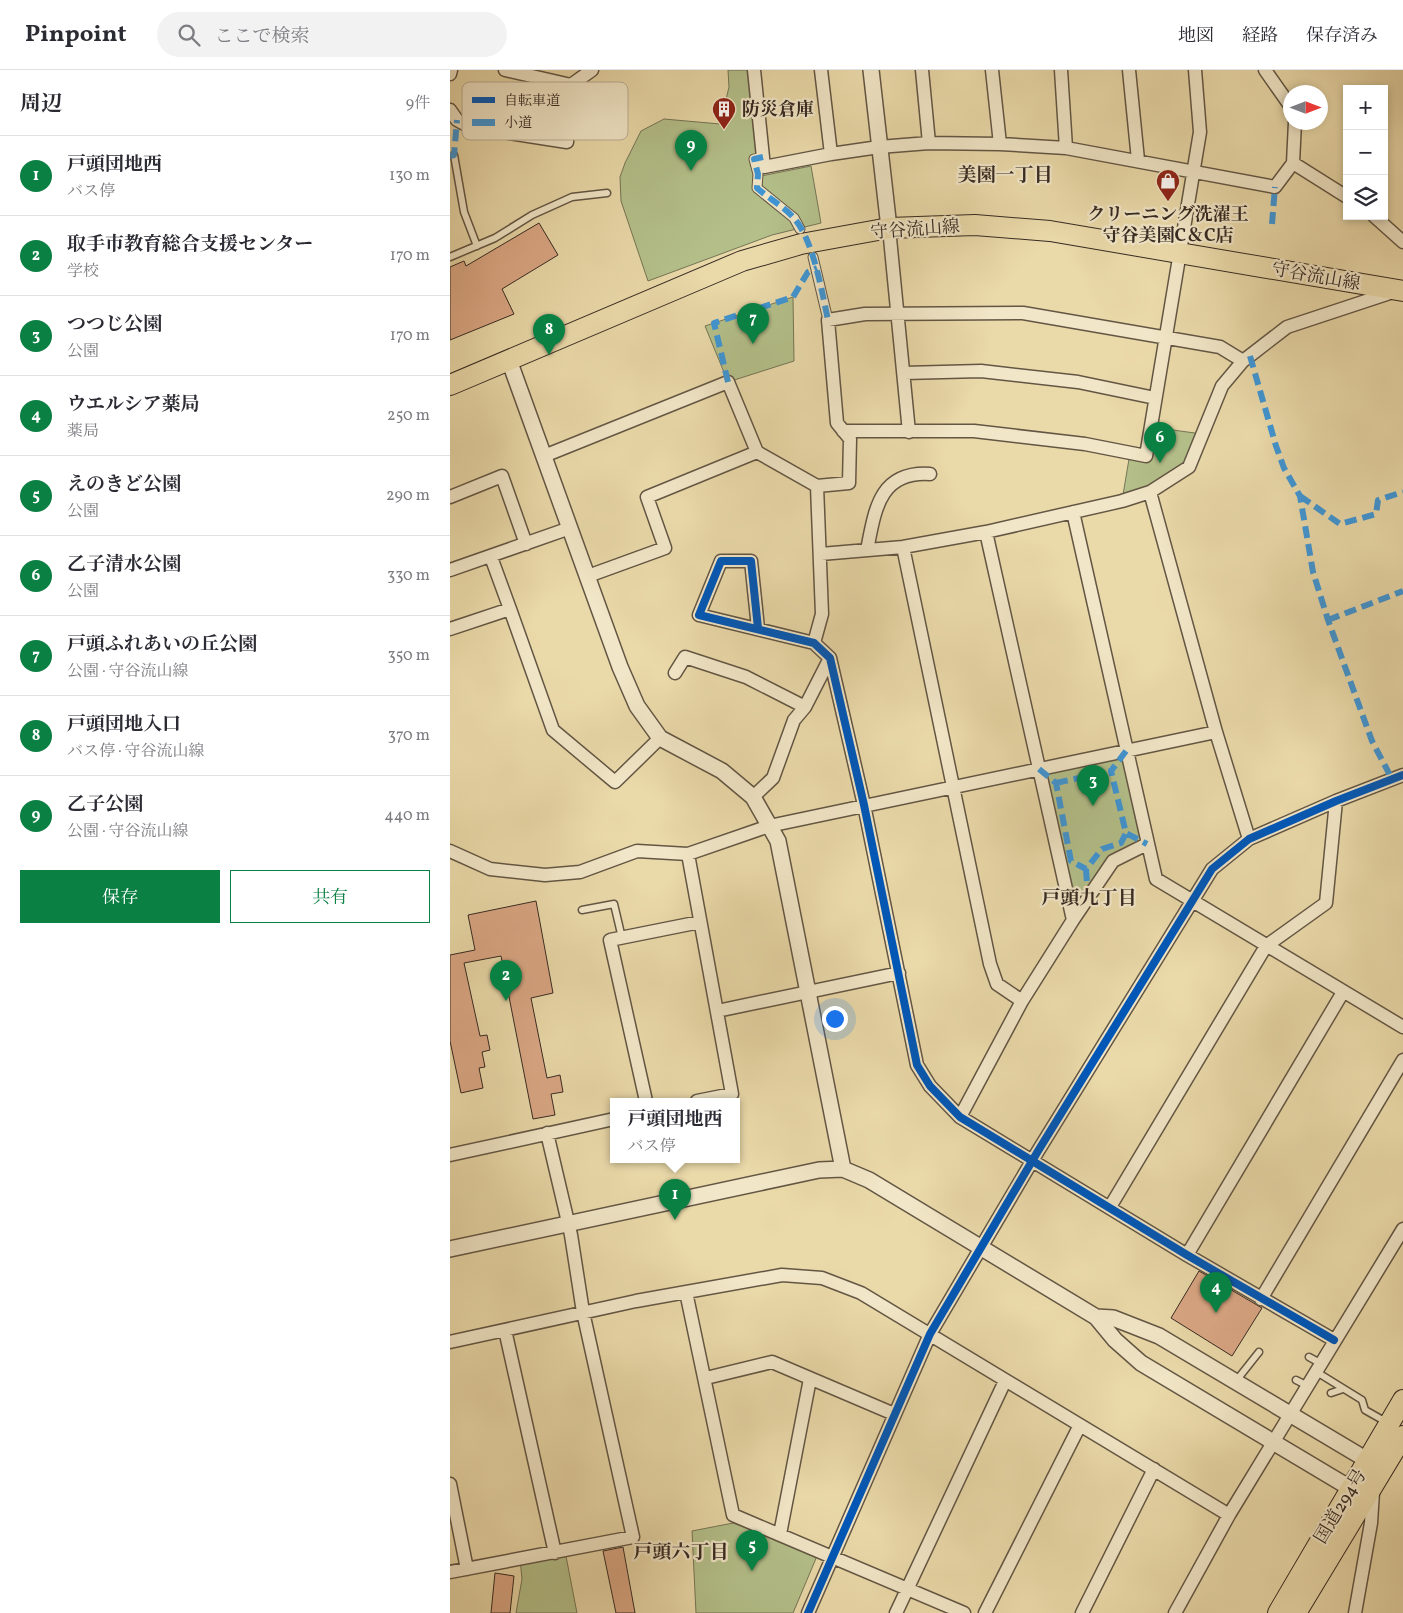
<!DOCTYPE html>
<html lang="ja">
<meta charset="utf-8">
<style>
body{margin:0;font-family:Vollkorn,"Noto Serif JP",serif;background:#f2f2f3;color:#2b2b33}
.controls{position:absolute;right:15px;top:15px;display:grid;overflow:hidden;border-radius:0px;box-shadow:0 2px 8px #0003}
.controls button{width:45px;height:45px;display:grid;place-items:center;padding:0;border:0;border-bottom:1px solid #e1e1e2;background:#fff;color:#2b2b33;font:25px sans-serif}
.compass{position:absolute;left:833px;top:15px;width:45px;height:45px;border-radius:50%;background:#fff;box-shadow:0 2px 8px #0003;rotate:90deg}
.you{position:absolute;left:384px;top:948px;width:18px;height:18px;margin:-12px;border:4px solid #fff;border-radius:50%;background:#1a73e8;box-shadow:0 0 0 8px #1a73e833}
.badge{display:grid;place-items:center;width:32px;height:32px;border-radius:50%;background:#0b8043;color:#fff;font-size:16px;font-weight:700}
.pin{position:absolute;translate:-50% -41px;filter:drop-shadow(0 1px 2px #0008)}
.pin::after{content:'';position:absolute;top:26px;width:18px;height:15px;background:inherit;clip-path:polygon(0 0,100% 0,50% 100%)}
.popup{position:absolute;left:160px;top:1028px;width:130px;height:65px;box-sizing:border-box;display:grid;place-content:center;border-radius:0px;background:#fff;filter:drop-shadow(0 1px 4px #0005);font-size:16px;white-space:nowrap;color:#7c7c81}
.popup b{font-size:19px;color:#2b2b33}
.popup::after{content:'';position:absolute;left:50%;top:100%;margin-left:-10px;border:10px solid transparent;border-top-color:#fff}
.list{margin:0;padding:0;list-style:none}
h2{display:flex;justify-content:space-between;align-items:center;height:65px;margin:0;padding:0 20px;font-size:21px}
h2 small{font-size:16px;font-weight:400;color:#7c7c81}
.list li{display:grid;grid-template-columns:32px 1fr auto;gap:15px;align-items:center;box-sizing:border-box;height:80px;padding:0 20px;border-top:1px solid #e1e1e2}
.list b{display:block;font-size:19px;white-space:nowrap}
.list p{margin:0;font-size:16px;white-space:nowrap;color:#7c7c81}
.list em{font-size:16px;font-style:normal;color:#7c7c81}
.actions{display:flex;gap:10px;padding:15px 20px}
.actions a{flex:1;padding:11px 0;border:1px solid #0b8043;border-radius:0px;text-align:center;font-size:18px;color:#0b8043}
.actions .main{background:#0b8043;color:#fff}
.icon{flex:none;width:28px;height:28px;fill:none;stroke:currentColor;stroke-width:2;stroke-linecap:round;stroke-linejoin:round}
.map{position:relative;flex:none;width:953px;height:1543px;overflow:hidden}
header{display:flex;align-items:center;gap:30px;box-sizing:border-box;height:70px;padding:0 25px;background:#fff;border-bottom:1px solid #e1e1e2}
header strong{font-size:24px}
nav{display:flex;gap:28px;margin-inline-start:auto;font-size:18px}
.search{width:350px;height:45px;background:#f2f2f3;display:flex;align-items:center;gap:12px;box-sizing:border-box;padding:0 18px;border-radius:28px;color:#7c7c81;font-size:19px}
main{display:flex}
aside{flex:1;background:#fff}
.map>svg:first-child{display:block}
.green{fill:#b4c08a;stroke:#757556}
.building{fill:#daa784;stroke:#362a23}
.lines{fill:none;stroke-linecap:round;stroke-linejoin:round}
.service-casing{stroke:#635644;stroke-width:9}
.pedestrian-casing{stroke:#635644;stroke-width:11}
.minor-casing{stroke:#635644;stroke-width:15}
.tertiary-casing{stroke:#635644;stroke-width:18}
.primary-casing{stroke:#362a23;stroke-width:22}
.trunk-casing{stroke:#362a23;stroke-width:22}
.service{stroke:#f1e6c7;stroke-width:6}
.pedestrian{stroke:#f1e6c7;stroke-width:9}
.minor{stroke:#f1e6c7;stroke-width:12}
.tertiary{stroke:#f1e6c7;stroke-width:15}
.primary{stroke:#ead9a9;stroke-width:20}
.trunk{stroke:#ead9a9;stroke-width:20}
.quiet{stroke:#3e96d6;stroke-width:6;stroke-dasharray:12 6;stroke-linecap:butt}
.cycleway-casing{stroke:#f1e6c7;stroke-width:11}
.cycleway{stroke:#0057b8;stroke-width:8}
.labels{text-anchor:middle;stroke-width:4.5;stroke-linejoin:round;paint-order:stroke}
.poi-label{font-size:18px;font-weight:bold;fill:#362a23;stroke:#f1e6c7;text-anchor:start}
.street-label{font-size:18px;fill:#362a23;stroke:#f1e6c7}
.neighbourhood-label{font-size:19px;font-weight:bold;fill:#362a23;stroke:#f1e6c7}
.key{fill:#f1e6c7;stroke:#b9ae96;stroke-width:1}
.key-label{font-size:14px;fill:#362a23}
</style>
<header>
<strong>Pinpoint</strong>
<div class="search"><svg class="icon" aria-label="search" viewBox="0 0 24 24"><circle cx="10" cy="10" r="6"/><path d="M15 15l6 6"/></svg>ここで検索</div>
<nav><a>地図</a><a>経路</a><a>保存済み</a></nav>
</header>
<main>
<aside>
<h2>周辺<small>9件</small></h2>
<ul class="list">
<li><span class="badge">1</span><div><b>戸頭団地西</b><p>バス停</p></div><em>130 m</em></li>
<li><span class="badge">2</span><div><b>取手市教育総合支援センター</b><p>学校</p></div><em>170 m</em></li>
<li><span class="badge">3</span><div><b>つつじ公園</b><p>公園</p></div><em>170 m</em></li>
<li><span class="badge">4</span><div><b>ウエルシア薬局</b><p>薬局</p></div><em>250 m</em></li>
<li><span class="badge">5</span><div><b>えのきど公園</b><p>公園</p></div><em>290 m</em></li>
<li><span class="badge">6</span><div><b>乙子清水公園</b><p>公園</p></div><em>330 m</em></li>
<li><span class="badge">7</span><div><b>戸頭ふれあいの丘公園</b><p>公園 · 守谷流山線</p></div><em>350 m</em></li>
<li><span class="badge">8</span><div><b>戸頭団地入口</b><p>バス停 · 守谷流山線</p></div><em>370 m</em></li>
<li><span class="badge">9</span><div><b>乙子公園</b><p>公園 · 守谷流山線</p></div><em>440 m</em></li>
</ul>
<div class="actions"><a class="main">保存</a><a>共有</a></div>
</aside>
<div class="map">
<svg width="953" height="1543" viewBox="0 0 953 1543">
<rect width="100%" height="100%" fill="#ead9a9"/>
<filter id="stains"><feTurbulence type="fractalNoise" baseFrequency=".004" numOctaves="4"/><feColorMatrix values="0 0 0 0 .2 0 0 0 0 .09 0 0 0 0 .02 0 0 0 .5 -.17"/></filter>
<radialGradient id="worn" r=".72"><stop offset=".6" stop-color="#630" stop-opacity="0"/><stop offset="1" stop-color="#630" stop-opacity=".3"/></radialGradient>
<path class="green" d="M278 0H298L311 106 361 96 371 153 322 165 198 211 171 131 170 107 175 93 191 61 214 49 270 54 279 17Z
M343 227 344 291 278 312 255 256Z
M701 357 752 364 739 397 672 431 680 383 696 386Z
M676 681 697 774 663 791 623 850 589 699Z
M283 1453 367 1486 343 1543H246L242 1461Z
M115 1481 127 1543H66L72 1509 70 1489Z"/>
<path class="building" d="M89 153 108 185 52 219 64 244 0 270V197L14 191 16 196Z
M86 831 103 923 81 928 97 1008 110 1005 113 1022 101 1024 105 1045 83 1049 51 886 14 893 30 966 37 965 40 980 32 982 35 997 29 998 33 1018 11 1023 0 971V885L25 880 18 845Z
M749 1201 812 1238 782 1286 721 1248Z
M173 1477 185 1543H166L153 1481Z
M45 1503 64 1506 60 1543H41Z"/>
<g class="lines">
<g class="service-casing">
<path id="service" d="M4 85 14 142 27 176
M0 187 45 168 82 145 122 127 157 123
M132 840 164 834 172 868
M859 1287 870 1293
M865 1301 912 1330 915 1340 938 1353
M846 1310 856 1315
M786 1311 809 1282
M881 1323 893 1319"/>
</g>
<g class="pedestrian-casing">
<path id="pedestrian" d="M313 87 304 89 308 104 307 118 344 148 350 159
M363 187 378 250"/>
</g>
<g class="minor-casing">
<path id="minor" d="M55 0 121 15 142 0
M304 0 314 97 381 84 429 77 479 73 550 74 616 78 825 117 843 93 845 52
M371 0 381 84
M472 0 479 73
M542 0 550 74
M611 0 616 78
M679 0 688 90
M815 0 841 37
M0 4 1 0
M0 40 7 50 20 57 117 72 121 15
M843 93 897 127
M924 146 953 172
M439 158 459 362
M454 303 531 301 628 312 705 328
M393 361H524L635 374 696 386 750 62 745 0
M94 386 278 312 307 382
M367 416 399 413 400 369 387 353 378 250 415 244 573 243 770 277 793 291
M700 422 766 662 799 769
M0 427 52 406 76 474
M623 442 706 809 953 957
M536 462 623 850
M453 477 540 894 547 914 572 931
M417 480C425 440 429 401 480 404
M371 484 453 477 536 462 672 431 700 422 739 397 772 316 793 291 837 257 946 221
M41 487 60 539
M0 500 120 458
M138 506 215 478 197 427 307 382 367 416 372 544 364 573
M308 558 301 491H271L249 545 364 573 380 588 414 735 467 995 480 1016 510 1047 737 1185 884 1270
M0 559 60 539 103 660 165 712 210 668
M225 603 235 587 296 607 355 637
M303 727 323 708 344 650 355 637 380 588
M0 781 40 799 95 805 130 802 187 781 238 784 319 756 766 662
M238 784 282 1024 247 1031
M267 941 449 903
M196 1031 160 870 250 852
M510 1047 572 931 623 850 663 791 697 774
M0 1085 164 1049
M660 1137 816 876 876 833 886 731
M737 1185 893 922
M236 1222 283 1445 514 1543
M811 1229 953 990
M55 1260 105 1483
M0 1272 186 1231 332 1205 372 1208 411 1223 779 1445
M256 1308 322 1292 444 1344
M0 1414 17 1499
M330 1464 360 1309
M0 1502 183 1467 133 1242 121 1165 97 1063
M358 1543 480 1264 588 1081 762 799 799 769 886 731 953 705
M446 1543 555 1311
M535 1543 630 1355
M632 1543 704 1399
M725 1543 779 1445 953 1159
M905 1543 921 1453 923 1422"/>
</g>
<g class="tertiary-casing">
<path id="tertiary" d="M421 0 439 158
M59 290 170 597 187 636 210 668 272 701 303 727 328 771 393 1099
M0 1179 369 1100 393 1099 419 1110 646 1247 665 1270 691 1293 900 1418 910 1417
M646 1247 663 1248 709 1266 917 1390 920 1401"/>
</g>
<g class="primary-casing">
<path id="primary" d="M0 315 292 191 351 174 439 158 525 155 600 161 953 221"/>
</g>
<g class="trunk-casing">
<path id="trunk" d="M828 1543 953 1330
M846 1543 953 1366"/>
</g>
<use href="#service" class="service"/>
<use href="#pedestrian" class="pedestrian"/>
<use href="#minor" class="minor"/>
<use href="#tertiary" class="tertiary"/>
<use href="#primary" class="primary"/>
<use href="#trunk" class="trunk"/>
<path class="quiet" d="M0 86 4 85 7 50
M313 87 304 89 308 104 307 118C318 128 333 136 343 147 363 168 372 222 378 250
M822 154 825 117
M800 286 826 376 834 398 850 426 863 502 878 550 922 671 942 709
M278 312 264 253 343 227 358 202 367 198
M850 426 890 454 926 444 928 430 953 422
M878 550 953 521
M676 681 661 701 676 763 697 774
M589 699 606 713 621 791 636 799 652 779 671 773 676 763
M606 713 661 701
M636 799 638 827"/>
<g class="cycleway-casing">
<path id="cycleway" d="M308 558 301 491H271L249 545 364 573 380 588 414 735 467 995 480 1016 510 1047 737 1185 884 1270
M358 1543 480 1264 588 1081 762 799 799 769 886 731 953 705"/>
</g>
<use href="#cycleway" class="cycleway"/>
</g>
<defs>
<g id="building-pin" transform="scale(1.25)"><path d="M0 17L-7.5 6A9.5 9.5 0 1 1 7.5 6Z" fill="#8f2418" stroke="#f1e6c7"/><path d="M-4-6H4V6H1V3H-1V6H-4ZM-2.5-4.3h1.7v1.8h-1.7ZM.8-4.3h1.7v1.8H.8ZM-2.5-1h1.7V.8h-1.7ZM.8-1h1.7V.8H.8Z" fill="#fff"/></g>
<g id="shop-pin" transform="scale(1.25)"><path d="M0 17L-7.5 6A9.5 9.5 0 1 1 7.5 6Z" fill="#8f2418" stroke="#f1e6c7"/><path d="M-5-2.5h2.3a2.7 3.5 0 0 1 5.4 0H5L5.5 6h-11ZM-1.5-2.5h3a1.5 2.3 0 0 0-3 0Z" fill="#fff"/></g>
</defs>
<g fill-rule="evenodd">
<use href="#building-pin" x="274" y="39"/>
<use href="#shop-pin" x="718" y="111"/>
</g>
<g class="labels">
<g class="poi-label">
<text x="292" y="45">防災倉庫</text>
<text x="718" y="150" text-anchor="middle">クリーニング洗濯王<tspan x="718" dy="21">守谷美園C＆C店</tspan></text>
</g>
<g class="street-label">
<text transform="translate(465 159) rotate(-4)" y="6">守谷流山線</text>
<text transform="translate(866 206) rotate(10)" y="6">守谷流山線</text>
<text transform="translate(890 1436) rotate(-59)" y="6">国道294号</text>
</g>
<g class="neighbourhood-label">
<text x="555" y="111">美園一丁目</text>
<text x="639" y="834">戸頭九丁目</text>
<text x="231" y="1488">戸頭六丁目</text>
</g>
</g>
<rect x="12" y="12" width="166" height="58" rx="8" class="key"/>
<rect x="22" y="27" width="23" height="6" fill="#0057b8"/>
<rect x="22" y="49" width="23" height="7" fill="#3e96d6"/>
<g class="key-label">
<text x="54" y="35">自転車道</text>
<text x="54" y="57">小道</text>
</g>
<rect width="100%" height="100%" filter="url(#stains)"/>
<rect width="100%" height="100%" fill="url(#worn)"/>
</svg>
<div class="controls">
<button>+</button>
<button>−</button>
<button><svg class="icon" aria-label="layers" viewBox="0 0 24 24"><path d="M12 4l9 5-9 5-9-5zM3 14l9 5 9-5"/></svg></button>
</div>
<svg class="compass" viewBox="-18 -18 36 36"><path d="M0-13l5 13h-10z" fill="#e53935"/><path d="M0 13l5-13h-10z" fill="#7c7c81"/></svg>
<div class="you"></div>
<div class="pin badge" style="left:225px;top:1150px">1</div>
<div class="popup"><b>戸頭団地西</b>バス停</div>
<div class="pin badge" style="left:56px;top:931px">2</div>
<div class="pin badge" style="left:643px;top:736px">3</div>
<div class="pin badge" style="left:766px;top:1243px">4</div>
<div class="pin badge" style="left:302px;top:1501px">5</div>
<div class="pin badge" style="left:710px;top:393px">6</div>
<div class="pin badge" style="left:303px;top:274px">7</div>
<div class="pin badge" style="left:99px;top:285px">8</div>
<div class="pin badge" style="left:241px;top:101px">9</div>
</div>
</main>
